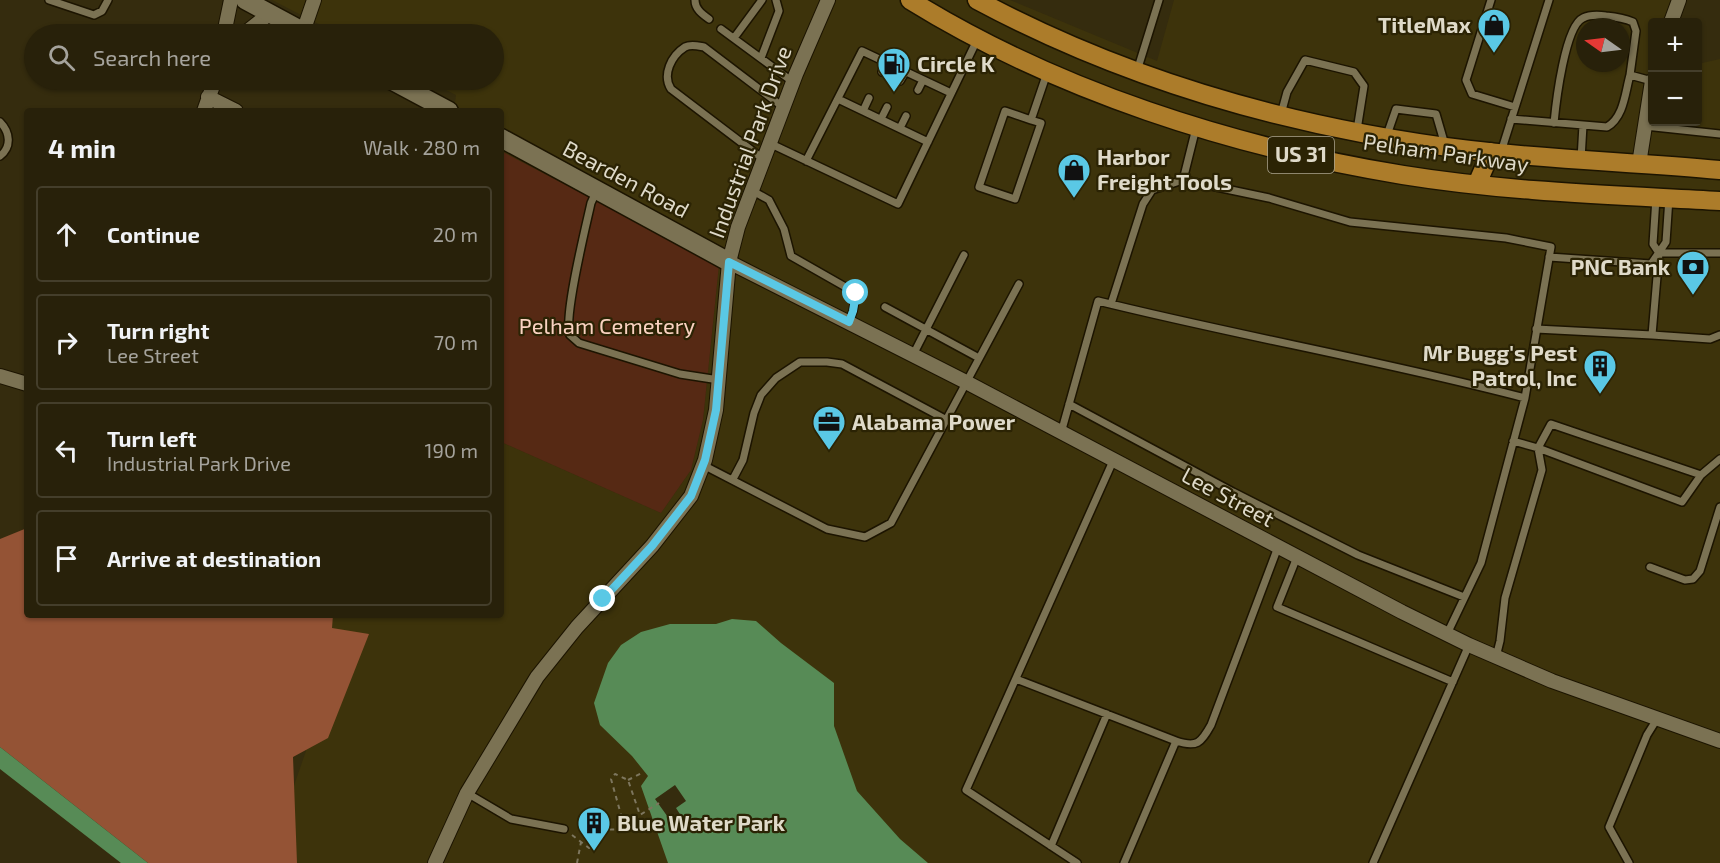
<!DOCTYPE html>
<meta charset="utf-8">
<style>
body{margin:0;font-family:"Exo 2",sans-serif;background:#342e18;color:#f1f3f6}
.controls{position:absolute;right:18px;top:18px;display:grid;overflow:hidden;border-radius:6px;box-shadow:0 2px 4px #0004}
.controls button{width:54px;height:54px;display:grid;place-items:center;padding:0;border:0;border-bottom:2px solid #443e2b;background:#28210a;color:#f1f3f6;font:30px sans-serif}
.compass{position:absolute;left:1576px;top:18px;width:54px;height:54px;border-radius:50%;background:#28210a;box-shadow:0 2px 4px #0004;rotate:284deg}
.stop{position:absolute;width:18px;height:18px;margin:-14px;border:4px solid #5ac8e5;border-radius:50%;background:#fff}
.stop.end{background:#5ac8e5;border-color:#fff;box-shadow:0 2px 6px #0008}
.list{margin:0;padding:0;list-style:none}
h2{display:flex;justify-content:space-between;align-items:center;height:78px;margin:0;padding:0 24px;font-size:26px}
h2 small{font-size:20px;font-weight:400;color:#a5a39c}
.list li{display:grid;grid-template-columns:39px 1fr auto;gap:18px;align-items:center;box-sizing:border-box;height:96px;margin:0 12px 12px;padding:0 12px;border:2px solid #443e2b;border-radius:6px}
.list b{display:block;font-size:22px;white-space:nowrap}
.list p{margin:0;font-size:20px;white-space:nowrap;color:#a5a39c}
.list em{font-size:20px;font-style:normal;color:#a5a39c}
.icon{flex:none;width:33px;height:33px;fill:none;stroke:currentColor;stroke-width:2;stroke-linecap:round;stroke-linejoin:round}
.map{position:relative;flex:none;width:1720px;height:863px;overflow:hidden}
.search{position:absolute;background:#28210a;box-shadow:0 2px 4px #0004;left:24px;top:24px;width:480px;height:66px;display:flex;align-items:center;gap:15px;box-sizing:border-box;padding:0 21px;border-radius:33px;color:#a5a39c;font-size:22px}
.panel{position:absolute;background:#28210a;box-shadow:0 2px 4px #0004;left:24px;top:108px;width:480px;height:510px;border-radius:6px}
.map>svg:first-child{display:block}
.built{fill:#3d330b;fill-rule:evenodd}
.green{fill:#562914}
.forest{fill:#945335}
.water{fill:#578b56}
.pier{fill:#352c0e}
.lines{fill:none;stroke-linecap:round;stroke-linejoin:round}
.lane-casing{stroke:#1c1400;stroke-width:10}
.street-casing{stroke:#1c1400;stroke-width:16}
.secondary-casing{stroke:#1c1400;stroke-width:21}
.primary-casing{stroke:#1c1400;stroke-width:21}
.path{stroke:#7d765e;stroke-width:2;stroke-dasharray:4.5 4.5;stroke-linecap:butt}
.lane{stroke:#7b7253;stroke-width:7}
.street{stroke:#7b7253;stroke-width:14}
.secondary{stroke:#7b7253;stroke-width:18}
.primary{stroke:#ac7c2a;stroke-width:18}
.route{stroke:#5ac8e5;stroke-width:8}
.labels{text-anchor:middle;stroke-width:4.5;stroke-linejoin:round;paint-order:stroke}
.shield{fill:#2b2304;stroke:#a9a38e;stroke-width:1.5}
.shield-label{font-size:21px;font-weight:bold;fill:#dfdac9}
.poi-label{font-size:22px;font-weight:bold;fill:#dfdac9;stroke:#2b2304;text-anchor:start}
.street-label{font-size:22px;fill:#dfdac9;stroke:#2b2304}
.park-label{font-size:22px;fill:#fad2c1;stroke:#2b2304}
</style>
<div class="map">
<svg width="1720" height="863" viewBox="0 0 1720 863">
<rect width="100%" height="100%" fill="#352c0e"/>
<path class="built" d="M272 0H1010L1157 61 1174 0H1685L1679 22H1652V122H1698V64L1720 59V863H267L306 751 286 662 311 615H501V442L661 513 691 470 703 420 719 265 501 151V111H454L456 95 426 80H494V34H338ZM1585 27H1621V63H1585Z"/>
<path class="green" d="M501 151 719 265 703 420 691 470 661 513 501 442Z"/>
<path class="forest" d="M27 528V615H333L332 628 369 634 328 738 293 757 297 863H148L0 747V539Z"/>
<path class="water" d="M732 619 756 621 781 643 834 683V726L857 791 900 839 928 863H668L641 786 648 776 632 756 600 725 594 703 608 663 621 645 641 632 670 624H716Z
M0 747 148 863H121L0 769Z"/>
<path class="pier" d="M675 785 686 801 676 808 685 822 679 826 674 818 670 820 655 799Z"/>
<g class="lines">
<g class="lane-casing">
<path id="lane" d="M49 0 94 15 102 11 108 0
M695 0C695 9 702 14 709 19
M1491 0 1466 80 1472 94 1515 107
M721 29 793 82
M734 38 762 0
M761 58 779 11 776 0
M1137 71 1159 0
M882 72 887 62
M900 81 906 71
M918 90 923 80
M838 99 928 142
M863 111 869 98
M1281 114 1287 92 1305 60 1354 72 1364 86 1357 130
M881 119 887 107
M1511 119 1607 127C1624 117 1625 93 1630 75L1652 81
M1031 120 1041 123 1015 199 979 187 1005 111 1031 120 1047 73
M0 122C10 132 12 147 0 156
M1554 123C1556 102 1565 26 1583 18 1591 14 1599 15 1606 16 1616 17 1624 18 1633 22L1636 31 1630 75
M1645 126 1720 134
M900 128 906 116
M1196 128 1183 180 1269 198 1350 222 1506 238 1551 247 1525 398 1481 563 1447 634
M1387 135 1396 109 1436 114 1445 145
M769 143 898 204 977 40
M1501 152 1549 0
M763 159 671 89C662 75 671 56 685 47 691 44 698 46 704 47L783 107
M1581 159 1583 125
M806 161 862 51 951 93
M597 190 591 203C586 226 563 318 570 335L579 343 680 374 719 380
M751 190 769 200 784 229 791 256 856 293 853 311 849 322
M1659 253H1720
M1549 257 1651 264 1666 242 1669 198
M1111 304 1143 204 1152 190 1183 180
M885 307 979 358
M1536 329 1652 335 1659 253 1653 244 1656 198
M1652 335 1710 339 1720 335
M913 355 964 255
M1069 404 1233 492 1358 555 1464 597
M1061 433 1098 301C1239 336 1384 361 1525 398
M1513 441 1538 448 1682 502 1701 475
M703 465 827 529 865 537 891 523 1019 284
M733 479 743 460 754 413 761 395 776 378 800 362H827L842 364 945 419
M1297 557 1277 607 1453 682
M1650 567 1685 580 1693 579 1700 571 1720 507
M1496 657 1500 641 1505 598 1542 470 1538 448 1551 424 1701 475 1720 459
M1016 679 1176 741C1197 748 1201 743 1211 725L1278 547
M467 793 511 819 564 829
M1051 846 1107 714
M1077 863 966 790 1113 461
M1124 863 1176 741
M1373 863 1469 645
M1629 863 1609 827 1647 735 1657 719"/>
</g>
<g class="street-casing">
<path id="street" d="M1671 22 1679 0
M303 32 314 0
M224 34 231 0
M244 34 269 14
M208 97 236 111
M204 111 215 80
M1639 164 1652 81
M729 262 966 382 1402 612 1469 645 1552 681 1720 741
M0 376 27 384
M435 863 467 793 537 677 577 627 652 546 691 496 705 460 716 410 729 262 738 227 796 74 828 0"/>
</g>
<g class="secondary-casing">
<path id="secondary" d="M245 0 308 34
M391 80 449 111
M501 138 729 262"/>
</g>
<g class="primary-casing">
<path id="primary" d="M910 0C1057 91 1233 147 1403 175 1508 192 1615 195 1720 201
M977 0C1130 82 1299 129 1470 150 1553 160 1637 162 1720 170
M1477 184 1491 152"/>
</g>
<path class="path" d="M628 780 642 773
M572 835 589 848 595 842 598 830 625 829 611 779 615 774 628 780 640 815 659 803
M577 863 581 842"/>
<use href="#lane" class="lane"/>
<use href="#street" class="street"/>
<use href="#secondary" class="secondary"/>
<use href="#primary" class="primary"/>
</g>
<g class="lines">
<path class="route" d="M603 599 652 546 691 496 705 460 716 410 729 262 849 322 853 311 856 293"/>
</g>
<defs>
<g id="shop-pin" transform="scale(1.725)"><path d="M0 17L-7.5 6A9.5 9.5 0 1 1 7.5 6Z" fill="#5ac8e5" stroke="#2b2304"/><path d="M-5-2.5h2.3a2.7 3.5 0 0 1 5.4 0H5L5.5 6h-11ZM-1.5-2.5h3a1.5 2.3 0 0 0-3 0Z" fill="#111"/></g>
<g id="fuel-pin" transform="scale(1.725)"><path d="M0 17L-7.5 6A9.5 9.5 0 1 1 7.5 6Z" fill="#5ac8e5" stroke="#2b2304"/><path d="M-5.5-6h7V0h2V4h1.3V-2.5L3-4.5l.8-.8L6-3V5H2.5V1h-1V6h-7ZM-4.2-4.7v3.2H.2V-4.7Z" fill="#111"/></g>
<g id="bank-pin" transform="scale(1.725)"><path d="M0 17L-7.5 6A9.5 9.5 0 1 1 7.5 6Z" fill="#5ac8e5" stroke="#2b2304"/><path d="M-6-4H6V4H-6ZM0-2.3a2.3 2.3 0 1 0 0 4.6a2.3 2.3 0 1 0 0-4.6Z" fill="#111"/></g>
<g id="building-pin" transform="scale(1.725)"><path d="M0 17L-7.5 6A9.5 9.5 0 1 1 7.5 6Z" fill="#5ac8e5" stroke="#2b2304"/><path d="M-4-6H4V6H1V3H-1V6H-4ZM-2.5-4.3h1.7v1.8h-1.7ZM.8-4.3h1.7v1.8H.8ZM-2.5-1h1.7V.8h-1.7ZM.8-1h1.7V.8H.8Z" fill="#111"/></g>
<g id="office-pin" transform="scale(1.725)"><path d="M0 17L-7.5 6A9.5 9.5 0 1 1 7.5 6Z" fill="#5ac8e5" stroke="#2b2304"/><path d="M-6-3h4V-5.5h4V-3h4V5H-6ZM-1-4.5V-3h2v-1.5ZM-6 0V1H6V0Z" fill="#111"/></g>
</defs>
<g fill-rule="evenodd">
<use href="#shop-pin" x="1494" y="25"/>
<use href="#fuel-pin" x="894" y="64"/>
<use href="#shop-pin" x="1074" y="170"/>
<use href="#bank-pin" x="1693" y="267"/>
<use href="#building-pin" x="1600" y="366"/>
<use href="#office-pin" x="829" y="422"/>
<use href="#building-pin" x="594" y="823"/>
</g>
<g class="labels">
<rect class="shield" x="1268" y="137" width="66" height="36" rx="4.5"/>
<g class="shield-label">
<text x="1301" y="162">US 31</text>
</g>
<g class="poi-label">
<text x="1471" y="33" text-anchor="end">TitleMax</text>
<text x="917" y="72">Circle K</text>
<text x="1097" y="165">Harbor<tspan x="1097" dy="25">Freight Tools</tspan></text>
<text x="1670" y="275" text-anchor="end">PNC Bank</text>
<text x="1577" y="361" text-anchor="end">Mr Bugg's Pest<tspan x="1577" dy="25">Patrol, Inc</tspan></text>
<text x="852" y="430">Alabama Power</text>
<text x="617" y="831">Blue Water Park</text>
</g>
<g class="street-label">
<text transform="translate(750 142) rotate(-70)" y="8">Industrial Park Drive</text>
<text transform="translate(1446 153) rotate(8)" y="8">Pelham Parkway</text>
<text transform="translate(626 179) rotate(28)" y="8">Bearden Road</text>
<text transform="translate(1228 497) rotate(28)" y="8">Lee Street</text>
</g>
<g class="park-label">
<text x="607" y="334">Pelham Cemetery</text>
</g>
</g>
</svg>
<div class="controls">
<button>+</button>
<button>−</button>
</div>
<svg class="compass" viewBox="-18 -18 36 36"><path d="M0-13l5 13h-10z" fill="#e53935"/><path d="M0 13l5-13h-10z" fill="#a5a39c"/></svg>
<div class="stop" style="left:856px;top:293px"></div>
<div class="stop end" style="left:603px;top:599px"></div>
<div class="search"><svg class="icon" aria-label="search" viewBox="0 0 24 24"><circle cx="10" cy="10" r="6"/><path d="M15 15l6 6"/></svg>Search here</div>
<section class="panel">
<h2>4 min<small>Walk · 280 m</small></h2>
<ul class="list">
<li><svg class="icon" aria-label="ahead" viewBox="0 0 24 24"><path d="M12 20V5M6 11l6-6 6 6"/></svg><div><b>Continue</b></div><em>20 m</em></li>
<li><svg class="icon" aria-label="right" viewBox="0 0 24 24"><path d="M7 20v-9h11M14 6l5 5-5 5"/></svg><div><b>Turn right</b><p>Lee Street</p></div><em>70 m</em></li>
<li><svg class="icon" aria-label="left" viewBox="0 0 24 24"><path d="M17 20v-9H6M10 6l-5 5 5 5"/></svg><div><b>Turn left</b><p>Industrial Park Drive</p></div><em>190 m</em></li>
<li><svg class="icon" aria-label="arrive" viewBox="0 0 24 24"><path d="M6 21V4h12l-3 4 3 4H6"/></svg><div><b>Arrive at destination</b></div></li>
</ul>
</section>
</div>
